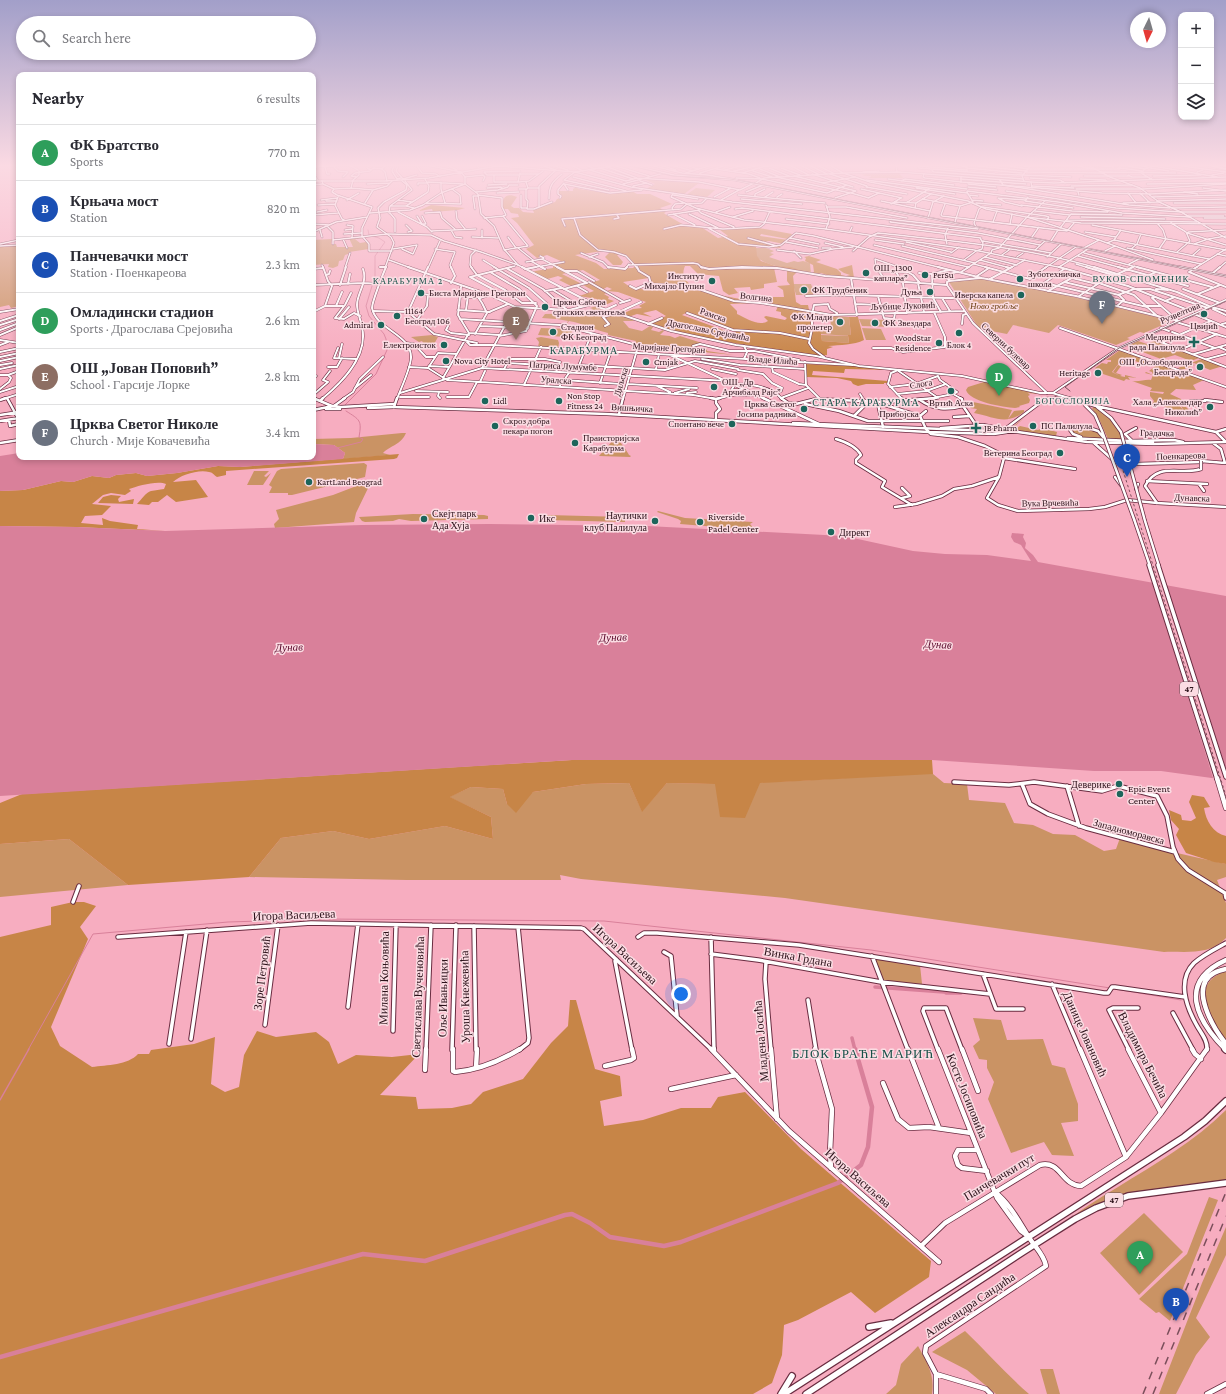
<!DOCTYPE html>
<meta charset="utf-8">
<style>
body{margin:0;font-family:"Crimson Pro",serif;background:#f7f7f7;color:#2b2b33}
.controls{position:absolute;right:12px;top:12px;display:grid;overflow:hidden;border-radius:8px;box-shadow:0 2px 6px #0003}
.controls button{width:36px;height:36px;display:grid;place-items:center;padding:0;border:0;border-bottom:1px solid #e1e1e2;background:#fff;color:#2b2b33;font:20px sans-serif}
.compass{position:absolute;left:1130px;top:12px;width:36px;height:36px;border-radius:50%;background:#fff;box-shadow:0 2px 6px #0003;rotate:185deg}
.you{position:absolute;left:681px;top:994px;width:14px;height:14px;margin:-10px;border:3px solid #fff;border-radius:50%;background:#1a73e8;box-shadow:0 0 0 6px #1a73e833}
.badge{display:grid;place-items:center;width:26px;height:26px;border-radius:50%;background:#ea580c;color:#fff;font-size:13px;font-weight:700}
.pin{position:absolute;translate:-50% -33px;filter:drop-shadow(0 1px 2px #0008)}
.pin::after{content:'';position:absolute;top:21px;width:14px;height:12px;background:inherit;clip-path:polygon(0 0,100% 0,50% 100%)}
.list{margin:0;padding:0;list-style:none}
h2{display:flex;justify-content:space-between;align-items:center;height:52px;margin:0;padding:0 16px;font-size:17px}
h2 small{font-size:13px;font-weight:400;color:#7c7c81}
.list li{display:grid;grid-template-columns:26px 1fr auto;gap:12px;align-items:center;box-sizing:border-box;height:56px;padding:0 16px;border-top:1px solid #e1e1e2}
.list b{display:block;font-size:15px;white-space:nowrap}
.list p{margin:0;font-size:13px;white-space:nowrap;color:#7c7c81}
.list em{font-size:13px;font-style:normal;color:#7c7c81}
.icon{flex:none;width:22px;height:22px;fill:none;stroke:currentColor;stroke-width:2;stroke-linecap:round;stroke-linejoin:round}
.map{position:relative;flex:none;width:1226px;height:1394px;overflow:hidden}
.search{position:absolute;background:#fff;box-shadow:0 2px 6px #0003;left:16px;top:16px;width:300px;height:44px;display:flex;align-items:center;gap:10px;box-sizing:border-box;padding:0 14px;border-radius:22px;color:#7c7c81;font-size:15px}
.panel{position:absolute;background:#fff;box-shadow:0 2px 6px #0003;left:16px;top:72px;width:300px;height:388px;border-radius:8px}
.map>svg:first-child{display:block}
.green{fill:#ca9364}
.forest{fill:#c78547;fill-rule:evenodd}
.water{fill:#d9809a}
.pier{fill:#f7adc0}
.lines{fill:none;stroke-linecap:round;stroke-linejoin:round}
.stream-far1{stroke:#d9809a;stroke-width:1}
.stream{stroke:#d9809a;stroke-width:1.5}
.canal-far1{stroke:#d9809a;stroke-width:3.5}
.canal{stroke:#d9809a;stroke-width:4.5}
.major-tunnel{stroke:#ce8e9f;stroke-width:2;stroke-dasharray:2 1;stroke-linecap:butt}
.minor-far4-casing{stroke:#692c40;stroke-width:2.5}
.minor-far3-casing{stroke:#692c40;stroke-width:3}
.minor-far2-casing{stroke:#692c40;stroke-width:4}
.minor-far1-casing{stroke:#692c40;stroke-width:5.5}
.minor-casing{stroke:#692c40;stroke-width:6}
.major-far5-casing{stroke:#692c40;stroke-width:2.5}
.major-far4-casing{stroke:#692c40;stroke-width:3}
.major-far3-casing{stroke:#692c40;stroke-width:4}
.major-far2-casing{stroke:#692c40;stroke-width:5.5}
.major-far1-casing{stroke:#692c40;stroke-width:6}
.major-casing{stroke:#692c40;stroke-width:8}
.highway-casing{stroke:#692c40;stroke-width:3}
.minor-far4{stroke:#fff;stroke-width:1.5}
.minor-far3{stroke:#fff;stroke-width:2}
.minor-far2{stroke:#fff;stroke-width:2.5}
.minor-far1{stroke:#fff;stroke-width:3.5}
.minor{stroke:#fff;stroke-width:4.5}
.major-far5{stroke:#fff;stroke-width:1.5}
.major-far4{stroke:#fff;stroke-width:2}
.major-far3{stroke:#fff;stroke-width:2.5}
.major-far2{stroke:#fff;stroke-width:3.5}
.major-far1{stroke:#fff;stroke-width:4.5}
.major{stroke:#fff;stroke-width:5.5}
.highway{stroke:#fff;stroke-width:2}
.tram{stroke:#7b4f5b;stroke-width:1}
.rail-far1{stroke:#7b4f5b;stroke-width:1;stroke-dasharray:2.5 2.5;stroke-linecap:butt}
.rail{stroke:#7b4f5b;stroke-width:1.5;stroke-dasharray:8 8;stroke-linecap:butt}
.major-bridge-casing{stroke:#692c40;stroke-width:4;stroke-linecap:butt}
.major-bridge{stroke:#fff;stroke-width:2.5}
.poi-dot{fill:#1d655b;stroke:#fbdce3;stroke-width:1.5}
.labels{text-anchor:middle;stroke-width:3;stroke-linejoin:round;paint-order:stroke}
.far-poi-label{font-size:9px;fill:#2c121a;stroke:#fbdce3;text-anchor:start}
.far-neighbourhood-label{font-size:9px;letter-spacing:1px;fill:#175048;stroke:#fbdce3}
.far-street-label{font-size:9px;fill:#2c121a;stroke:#fbdce3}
.far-park-label{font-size:9px;font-style:italic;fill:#6b3e0f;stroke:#fbdce3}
.shield{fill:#fbdce3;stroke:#6a4f56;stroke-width:1}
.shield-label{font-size:9px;font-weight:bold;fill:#2c121a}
.far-quarter-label{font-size:10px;letter-spacing:1px;fill:#175048;stroke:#fbdce3}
.poi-label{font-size:10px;fill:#2c121a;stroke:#fbdce3;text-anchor:start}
.street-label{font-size:10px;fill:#2c121a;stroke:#fbdce3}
.water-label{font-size:11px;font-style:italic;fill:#5c0b2d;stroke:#fbdce3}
.near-street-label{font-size:12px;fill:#2c121a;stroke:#fbdce3}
.near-neighbourhood-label{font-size:13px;letter-spacing:1px;fill:#175048;stroke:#fbdce3}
</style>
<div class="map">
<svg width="1226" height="1394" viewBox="0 0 1226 1394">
<rect width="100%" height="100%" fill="#f7adc0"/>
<path class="green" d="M899 173 903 178H870L868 177H871V176H862L866 175 860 174Z
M650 179 699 183 684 194 646 189 655 184 646 180Z
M696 188 715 190 707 197 686 195Z
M362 236 363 238 355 239 360 243 366 242 369 244 367 245 369 246V249L349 252 348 254 345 255 343 260 339 261 338 266 333 268 328 267 329 264 313 265V240L332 239 331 244H336L337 247H353L349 238Z
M19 245V306L11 308 9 305 0 307V247Z
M755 248H766L774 251 770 253 774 254 769 257 787 263 794 261 798 262 803 261 810 263 811 274C798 271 765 266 757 257 756 255 755 250 755 248Z
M981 279 1057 293 1172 321 1144 333 1140 332 1127 338 1130 339 1116 345 1058 325 1049 333 1013 325 1007 334 981 329 976 324 949 282Z
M793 284H811L815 295H796Z
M596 306 635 321H623L629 328 642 331 650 326 653 327 651 330 659 332 663 330 664 331 660 335 670 336 675 338 680 336 702 343 691 346 707 349V351L734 355 703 352 702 350H697L696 352 670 351V349L647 348 642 346 643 344 635 343 636 341 608 335V333C595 330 582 323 569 321L566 325 560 324 567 323 568 321 557 319 556 318V319L542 318 545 314 585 313 593 309 590 308Z
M830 316 849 317 851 336 820 334V326L831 327Z
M859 319 888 320 891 327 862 326Z
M541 328 569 329 568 331H572L571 335 566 334 565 337 538 335Z
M862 328 881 329 886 340H866Z
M432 335 438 337 433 346H430L428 344H424L422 341 419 342 411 337Z
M821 335 848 336 849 343 822 341Z
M541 337 558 340 559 343 558 348 538 347 539 342 536 338Z
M1156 340 1202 357 1191 361 1175 355 1161 359 1127 346 1138 341 1147 344Z
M1120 350 1158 364H1159L1153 366 1127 359 1123 364H1120L1126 358H1123L1112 372 1120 376 1113 372 1118 365 1121 366 1116 373 1122 375 1120 376 1125 377V375L1137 378 1128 377 1130 380 1126 379 1124 381 1103 374 1095 368 1102 363 1107 364 1108 362H1111V360H1106Z
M1204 358 1223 366 1210 370 1194 363 1192 364 1195 365 1182 370 1178 368Z
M1157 365H1161L1204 380 1193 385 1196 390 1176 389 1170 394 1181 399 1184 404H1178L1184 411 1181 406 1186 407 1190 411 1175 412 1158 403 1153 406H1150L1154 401 1150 396V392L1163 394 1164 392 1150 391 1152 388 1132 381C1139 382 1146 379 1151 380L1153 375 1145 373 1146 372 1153 375 1152 372 1149 371Z
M984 382 1037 393 1038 394 1028 393 1030 395 1028 396 1030 400 1029 403 1019 406 1020 407 1015 408C1003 407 970 402 966 390L968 387Z
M973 402 1012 410 1008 419 1014 411 1024 410V412C1005 426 995 417 974 413L977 409 970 408Z
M1094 407C1109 412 1117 426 1123 439H1108L1099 419 1092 408Z
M1024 418 1014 427 1017 428 1020 426 1038 430 1042 428 1057 432 1056 436 1010 429Z
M1081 427 1097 431 1102 439C1092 438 1079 439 1072 431L1073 429Z
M402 433H406C401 445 391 445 383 453L390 455 343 459 345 453 334 445 313 444V439L351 438Z
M616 437C618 439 628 452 629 455L631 456 630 457 599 456Z
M364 463 367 465 365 477 292 495H288V493H269L272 487 269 485 277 471 281 469Z
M254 471H269L264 476 266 477 271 473 263 485H247Z
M372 480 356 513 354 522 275 528 274 524 279 519 276 510 333 495Z
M658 511 685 518 753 522 750 524 755 530 680 524 681 521 678 519 657 512Z
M413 514 484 515 488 516V519L411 521 399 519 393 521 365 522 362 521 359 517Z
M547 515 625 517V522L545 520Z
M912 774H933L944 783 967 784 969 800 1005 803 1014 823 1033 825 1053 834 1075 835 1104 851 1116 849 1120 838 1137 844 1226 864V877L1217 880 1226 903V938C1209 956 1186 951 1164 952L785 898 581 879 560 875 561 880H407L249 877 281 838 333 831 369 839 445 826 493 839 491 817 449 797 471 787 503 789 507 804 533 792 586 784 629 783 642 811 667 783C749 785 831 779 912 774Z
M69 839 128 885 0 897V844Z
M875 958 920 965 922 984 882 981Z
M1226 971V1041C1212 1019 1187 984 1226 971Z
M973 1018 1001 1020 1007 1040 1043 1039 1052 1065 1065 1068 1078 1104V1121L1061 1123 1074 1156 1052 1155 1044 1142 1011 1153 988 1099 994 1082 987 1068V1060L979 1059 973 1046 980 1040Z
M1226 1110V1180L1120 1195 1060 1227C1078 1211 1098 1199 1118 1187 1155 1164 1195 1141 1226 1110Z
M1209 1197 1218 1200 1170 1321 1159 1312 1156 1313 1139 1299 1187 1254Z
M1144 1213 1183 1252 1139 1295 1100 1253Z
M1226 1227V1255L1196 1318 1210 1337 1196 1355 1176 1394H1159L1202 1283Z
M965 1331C987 1352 1006 1374 1029 1394H996L967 1370 932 1352Z
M918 1346C927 1362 935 1375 932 1394H886L896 1385 901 1364Z
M1040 1369H1053L1060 1394H1047Z"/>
<path class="forest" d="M576 187 579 189 608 193 632 191 637 194H650L672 204 660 208 666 212 664 213 665 214 684 225 701 227 718 238 728 236 720 230 722 229 759 228 792 234 788 239 761 234 760 236 788 240 784 244 769 241 765 242 779 246 781 248 756 246 757 256 761 261 775 266 791 267 811 274 814 272 813 265 805 261 806 258 804 257 809 256 821 260 816 262 837 269 841 273V275L846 276 850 275 844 273 838 269 852 265 854 278 827 275 821 273 816 275 797 272 793 276 796 302 801 305H808L809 310 824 312 825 314 819 313 816 316 822 317V319H813L812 327 820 328 822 341 849 343 848 335H851L849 317H858L864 340C854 345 840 345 828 346L833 347 827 349V355L820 356C763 347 705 341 649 324L666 316 656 310 643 313 652 317 637 314 628 317 622 314 633 309 642 308 639 306 646 302 618 292 607 291 612 289 607 287 602 290 608 293 604 294 609 297 608 299 614 301 601 307 593 303 597 301V299L579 296 594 291 583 285 600 280 583 270 562 274 582 284 573 287 559 280 563 278 558 276 544 280 532 273 535 271 553 268 554 264 563 262 547 255 537 258 526 249 534 245 517 223 511 218 519 217 518 214 511 213 508 209H502C502 199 505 192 517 197L511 206 514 208H519L523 212 534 213 533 210 555 202 557 199 560 198 561 196 558 194V191H573V189ZM603 251 610 252 605 257 613 265H621L623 262 617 255C625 252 630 260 636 265L633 268 604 269 596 263 575 255ZM685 266H690L698 274 719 276 723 291 729 295 738 293 734 288 750 287 751 290 764 288V284L777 282 774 268 787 270V281L790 285 777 286 783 290 784 297H773L771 304 778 306 776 311 781 312V315L787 318 785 320 766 316 764 317 768 321C759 327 746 318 737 314V311L730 304 756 303C742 296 672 295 685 266ZM649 278 651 284 646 286V289L644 290 639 288 633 289 623 282ZM686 313 736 332 734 334 682 315Z
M431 205 465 208 458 210 433 212 432 209 418 211Z
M805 364 852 366 894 370 845 369 844 373 813 371 812 375 888 381V383H884V384H866L858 386 853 384 851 381 837 378 806 377Z
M399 454 397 458 394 459 226 471V475L217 477C214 475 212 472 209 472 199 469 180 475 173 482L196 480 208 497 176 502 167 495 158 502H152L149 505 137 504C141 500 146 492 151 491 156 490 159 490 164 489L166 484C158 480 137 486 129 489L131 491 125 495 111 493 103 495 92 504 111 506 102 515 85 516 81 523 103 525 102 518 110 521 138 525 137 529 165 531 77 527 0 526V491L23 490 61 481 73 482 92 476 109 478 116 475 136 473 147 476 177 473 218 466 240 467Z
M111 495 121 496 118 499 119 502 134 499 133 504 98 503 103 497Z
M572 760H932L933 774 760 783 745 818 720 817 715 784 667 783 642 812 629 783 586 784 533 792 516 813 507 804 503 789 471 787 450 797 491 817 493 839 445 826 369 839 333 831 281 838 249 877 128 885 69 839 0 844V803L22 794Z
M1192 795 1204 797 1210 807 1204 808C1206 821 1213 833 1226 836V864L1214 862 1186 853 1176 835 1179 829 1171 820 1169 810 1181 815 1182 820 1191 821 1196 818 1189 802Z
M73 902H84L96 906 80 927 88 939 51 1027 60 1046 92 1067C107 1065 128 1065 138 1054H149L151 1050 194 1044 215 1037 211 1084 225 1092 239 1087 244 1055 257 1031 276 1037 316 1032 329 1042 338 1064 356 1055 392 1057 419 1054 380 1095 416 1097 418 1109 452 1108 471 1104 483 1092 523 1079 551 1043 568 1026 570 1000H576L595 1069 620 1076 622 1096 600 1101 604 1126 643 1120 681 1108H711L718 1097 745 1092 801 1149 931 1261 929 1277 875 1313 851 1292 798 1320 784 1325 782 1355 772 1383 753 1394H0V937L51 925V907Z"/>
<path class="water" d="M313 444 334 445 345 453 343 459 240 467 218 466 177 473 147 476 136 473 116 475 109 478 92 476 73 482 61 481 23 490 0 491V456L19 453V457H313Z
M489 524 647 526 844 536 913 551 945 554 987 555 1031 561 1021 545 1014 542 1011 537 1012 533 1024 534 1023 537 1026 543 1025 548 1033 555 1038 562 1226 596V780L1161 771H1094L932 760H572L0 796V526L77 527 165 531 362 525Z"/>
<path class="pier" d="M1152 580 1165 583 1226 769V782L1214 781Z"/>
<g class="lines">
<path class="stream-far1" d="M345 405 376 374 387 350 386 339 384 334 369 316 366 306 375 276V256L385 242 379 238 369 235 368 230
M337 448 361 442 363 439 359 437C362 420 360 420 346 411
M1115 989 1181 1000
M28 1050 93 934 228 922 324 919 604 921 871 950 1110 988"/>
<path class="stream" d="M0 1100 29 1049"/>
<path class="canal-far1" d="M875 987 944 992
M946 993H961
M852 1038 855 1050"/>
<path class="canal" d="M0 1357 363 1254 425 1261 565 1215 572 1214 590 1223 610 1237 664 1246 681 1242 838 1183 861 1165 868 1147 872 1107 855 1049"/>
<path class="major-tunnel" d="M1193 312 1199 315"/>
<g class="minor-far4-casing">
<path id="minor-far4" d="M370 164 367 168 371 170
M475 164 479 168
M537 164 556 170 539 186V207
M569 164 583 171
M583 164 595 169
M646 164 682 173 708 175 737 180
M667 164 693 171
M683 164 698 169
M787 164 809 175
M896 164 897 172
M902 164 912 165
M950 164 967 167
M996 164 1028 169H1120
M1012 164 1030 167
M1031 164 1061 165
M1131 164 1148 167
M426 165 461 172
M447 165 457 170
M791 165 798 164
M809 165 827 174
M817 165 833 173
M1090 165 1114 167
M333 166 338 171 348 172
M394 166 392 171 397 179 401 178
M398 166 396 171 403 179 417 175
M417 166 422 173 436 174 440 177
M616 166 649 176
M802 166 818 174
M918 166 967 170
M1218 166 1220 164
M316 167 349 165 358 170
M325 167 327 174H330
M608 167 637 178 699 182 740 190 754 183
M600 168 633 179
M660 168 663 166 676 170
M769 168 789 176
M781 168 800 175
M918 168 995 174 1071 177
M966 168 1022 173
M1118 168 1121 165 1145 169
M1120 168 1142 171
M1150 168 1169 171
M716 169 749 174 760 178
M760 169 780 177
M933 169 932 171 934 172 1023 179
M590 170 626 181 637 178
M725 170 748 164
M520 171 484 172 487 175H520
M734 171 755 166
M753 171 772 177
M863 172 879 171
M967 172V165L1027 171
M1026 172 1102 173
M1101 172 1176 173
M1197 172 1203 170
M355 173 370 171 373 168 382 169
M355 173 351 176 357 177
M686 173 715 164
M700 173 730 164
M742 173 762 167 785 164
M520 174H539
M812 174 853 187
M830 174 867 186
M924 174 923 177 925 178 961 182
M494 175V182H518L520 173
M1128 175 1132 177H1148
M1212 175 1224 173
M794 176 856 191
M1084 176H1129
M1153 176 1201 175
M343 177 348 172
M465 177 483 175 485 177 483 181
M573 177 626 191
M776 177 850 193
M736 178 762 179 827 193 847 185
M1030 178 1060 180 1065 183
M888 179 967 189
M960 179 1026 184
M1080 179 1106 180
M564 180 575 172 631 187 732 202 978 229
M564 180 609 190
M866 180 967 193
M1000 180 1003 185 1129 205 1170 208
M1153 180 1141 173 1145 169 1153 166 1217 177
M322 181 323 184 334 189 351 188 373 190 387 186 392 181
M387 181 385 172 382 169 386 165H426
M640 181 652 185
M901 181 905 179 954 185
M313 182 318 181
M428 182 463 184
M441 182V189L445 203
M519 182 529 181 543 171
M526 182 528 188 526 190V199L528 201 527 209H534L552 202
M1031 182 1054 183 1226 177
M822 183 855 177
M367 184 390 183
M564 184 610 193
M564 184 568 190
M623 184 664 173
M968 184 996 187
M1147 184 1226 183
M313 185 322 184
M418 185V183H428
M488 185 507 184
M633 186 647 183
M1032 186 1074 188
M1071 186 1132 185
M866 187 907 194
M968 187 997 190
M351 188 353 180 359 175V171
M487 188 501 187 503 189
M528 188H538
M916 188 955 194
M1203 188 1226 191
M334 189 332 192 337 195 372 207 362 228V236
M519 189H527
M861 189 902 198
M1076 189H1143
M1143 189 1226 184
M967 191 1058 202 1122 213 1189 217
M1006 191 1116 208 1181 212H1220
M476 192 498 190 508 187 509 185H518
M746 192 763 185
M967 192 973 202
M1078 192 1079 195
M1184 192 1198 194
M497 193 519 192
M610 193 642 190
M673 193 671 197 696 208 744 220 826 229
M851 193 869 198
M1128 193 1136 203
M1140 193 1150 203
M478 195 502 198V207L506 215 503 216 528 246
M521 195V208H526
M673 195 698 199
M738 195 825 203
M968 195 978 196
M755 196V194L765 189
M338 197 335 205 342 219 344 220
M714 197 731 188
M765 197 773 192
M777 197 782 194
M1028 197 1025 201 1073 208
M1152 197 1226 195
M560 198 561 196 558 194V190L564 183
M835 198 856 191
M868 198 879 193
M998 198 1005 202 1022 206
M998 198 1025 200
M549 199C549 186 552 182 562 174
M741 199 802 204
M922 199 960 206 973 202
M321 200 337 198
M347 200 359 193
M398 200 412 202
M721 200 739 190
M972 200 983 201
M326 201H337
M881 201 930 211
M1157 201 1226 199
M894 202 916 203
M365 203 373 190
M426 203 461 204 460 195 452 189
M906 203 929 189
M976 203 1001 205
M1123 203 1159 202
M1174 203H1226
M891 204 901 198
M945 204 941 215 942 216 1067 231
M318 205 335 204
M1021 205 1072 211 1108 212
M390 206H406L414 208
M406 206 428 192 429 186 425 179
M827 207H846L907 218
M983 207 1046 216 1049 217 1047 220
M915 208 916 203 931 194
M1172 208 1226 207
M475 209 473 196H478
M735 209 742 208 981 238
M673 210 672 208 675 204 684 203
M698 210 701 213 734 227
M456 211 457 219 465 229
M1035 211 1070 215
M317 212 327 210
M398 212 427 227 432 232
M716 212 730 207
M1220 212H1226
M370 213 410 210 423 205 441 193 465 184
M389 213 390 206 412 190 405 181
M390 213 395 219V232
M425 213 440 212 442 218 456 230
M673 214 695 225
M689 214 718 228
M1071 214 1122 215
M313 215 338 213
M668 215 700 210
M417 216 422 224H426L422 216
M1188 216H1224
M733 217 753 211
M1027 217 1099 240 1153 260
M1081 217 1165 219
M484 218 503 216
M574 218 580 235 598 250 614 252 626 256 637 268
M928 218 933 202 944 196
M1204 218H1226
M614 219 619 218 617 215
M786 219 829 224
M892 219 890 222 978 233 1040 245
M1067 220 1197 222
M955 222 960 206
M993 222 997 211
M1171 223 1186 232 1190 241 1177 252
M313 224 330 225
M1010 224 1012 214
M1158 224 1163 230 1166 239 1159 249
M347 225 353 226 352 237
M406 225 412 231 408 232
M1092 225 1226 250
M565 226 562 219 681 209 687 204 702 203 707 198
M328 227 333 232V244
M976 227 974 223 979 209 982 207
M708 228 738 244 769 247 781 245 796 233 814 236 942 268
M1060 228 1071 214
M664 229 681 225 723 229 760 227 764 224 770 211
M320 230 322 237
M345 230 352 229
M451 230 455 237 462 238
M482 230V238
M431 231 476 229
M850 231 852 227
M1067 231 1074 223
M313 232 336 222 367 217
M1085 232 1116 237
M1188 232 1226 230
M1187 233 1226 245
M344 234 361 233
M388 234 431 235
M431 235 444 241 481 252 518 265
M362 236 369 244V251H392
M472 237 498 238
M508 237 516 248
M1032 237 1039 227
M748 238 777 246
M790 238 819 244
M343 239 347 248
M333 240 387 234
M875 240 904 244
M1114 240 1209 259
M983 241 1051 253
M1051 241 1058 230
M786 242 818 248
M906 242 951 252
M825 243 843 247
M1107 243 1114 240 1121 230
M0 244 19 240
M947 244 945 235 948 228
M1194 244 1208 239 1226 236
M874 245 968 267
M0 246 19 245
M902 246 975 263
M518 248 533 260
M822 248H831
M1084 248 1099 240
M1127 248 1201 264
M393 249 417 245 413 254 402 249
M435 249 455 252 450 265 451 268
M1131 249 1137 244 1141 234
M504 250 528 246
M777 250 810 254 833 249 853 247
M1035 250 1045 241
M794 251 801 258
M853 251 869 237 878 233C951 241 1027 247 1097 268
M1105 251 1115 246
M581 253 603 262 609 268
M951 253 959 247
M1084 253 1140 268
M1217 254 1226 256
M1002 255 1009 250
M540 256 544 258 542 259 559 268
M1078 256 1122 268
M1192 256 1200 249
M589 257 598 254
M985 257 1017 265
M1017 257 1023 253
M1047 257 1061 244
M389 260 411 268
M483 260 496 268
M964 260 976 251 982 249 983 243 980 238
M980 260 1010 268
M531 261 543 268
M526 262 542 259
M974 264 989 268
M1076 264 1089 268
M1129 264 1139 259
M322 265 323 268
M629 265 693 263 698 264 702 268
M380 267H386
M1059 267 1088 249
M345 268 350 253
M428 268 440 241
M472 268 470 265 471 255 476 250
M507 268 515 266
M531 268 564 262
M626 268 629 264
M726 268H775
M876 268 875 259 901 268
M967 268 991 253 992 250 999 248 1027 217 1046 200
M1010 268 1025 260
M1045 268 1076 247
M1131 268 1135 266
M1219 268 1226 262"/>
</g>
<g class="minor-far3-casing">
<path id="minor-far3" d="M380 267H386
M408 267 490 295 515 307 569 310 593 304
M451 267 455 276 451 283
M471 267 477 275 505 290 522 303H536
M494 267 529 288 546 303
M541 267 545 269
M557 267 587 283
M608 267 625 269 627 267
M637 267 639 271 649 277 651 284 693 287 734 301 760 303 832 315 964 311
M701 267 709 269 742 267 777 268 825 276 947 285
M876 267 885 280
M899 267 913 275 920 283
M938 267 982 278 1076 296 1178 321
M985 267 1030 279 1046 267
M1006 267 1010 268
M1086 267 1113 275
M1094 267 1177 292 1209 306 1226 311
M1118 267 1188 286
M1137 267 1212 287
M506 268 543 289 567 310
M313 269 323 268
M525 269 536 267
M565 271H577L594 281
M878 271 907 272
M490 272 519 289 537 306 526 331 499 336
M896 272 903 283 907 313
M961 272 969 267
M919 273 932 274 949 270
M1213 273 1220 267
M932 274 933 298 941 312
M326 275 329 274 330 271
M942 276 957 272
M977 276 989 268
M470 277 511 267
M470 277 498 292
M945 277 951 281
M851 278 857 315
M1072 278 1097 284
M990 279 1012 267
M1138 280 1156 272
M589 282 624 302
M1064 282 1119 295 1124 300 1117 306
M918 283 924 312
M1045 283 1147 307
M1099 283 1134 295 1156 315
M348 284 350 274
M313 285 364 283 380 284
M340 285 346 267
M947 285 973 323 1047 393
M947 285V282L949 281 980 278
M577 286 587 292
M630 286 636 289 650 283
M1037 288 1064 269
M564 289 586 283
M1150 289 1208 308
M1156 289 1168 290
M1183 289 1220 303
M553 290 581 307
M545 291 562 288
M1048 291 1079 274
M351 293 345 305 335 318 344 319 354 313 360 316
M416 294 438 295
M1198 294 1220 285
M1118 295 1134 289H1150
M459 296 478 297 482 303 487 313
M806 296C856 293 906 298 956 298
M878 296 884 318 894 319 895 313
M1079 296 1104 280 1133 267
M1155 297 1152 298 1178 321
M480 298 498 292
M942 298 950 311
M1165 301 1175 297
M620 303 630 300
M828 304 830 309 837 313 836 315
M855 304 880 305
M326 306H343
M336 306 342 292
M564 306 586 300
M1146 306H1160
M1213 309 1226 315
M458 310 490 312
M466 310 468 296
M605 310 616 305
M813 310 814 305 828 304
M373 311 408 312
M0 312 19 309
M313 312 325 306 332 286 328 281 323 267
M408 312 434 334 477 343
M408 312 428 267
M489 312 508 304
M617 313 641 302
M687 313 733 330 780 333 809 339
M812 313V329L809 343 813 349 824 357
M339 319 349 307
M460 319 560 325 633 344 637 350 623 399
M417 320 427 306 428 295
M0 321 19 315
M1176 322 1226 337
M648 324 662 318
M962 324 963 315 966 314
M1222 324 1226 323
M0 325 19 319
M448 326 446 330 451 333 469 335
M480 326 528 328
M605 326 609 324 603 317 616 313
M1060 328 1226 387
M1161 328 1169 331
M0 330 19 323
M1172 332 1215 348
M469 333 499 335
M475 334 487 313
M0 335 19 327
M1145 336 1226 367
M0 340 19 343
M465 340 470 345H494L853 365
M1163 342 1211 321
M406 343 414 344 426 357H435
M0 345 8 342
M693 346 700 344 730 351H754L799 360
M744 346 747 352 744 359
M1219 347 1226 350
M338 348 334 358 356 359
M873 348H891L903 352 945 347V337L934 312
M1182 349 1217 334
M0 352 19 348
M1194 354 1226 345
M670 355 765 399
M0 357 19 353
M339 358 342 344
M702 359 740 365 805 369
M1207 359 1226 354
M0 361 19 357
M805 362 806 385 820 399
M508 363 559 366
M0 365 12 363
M579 365 665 370 695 361 738 369
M429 366 449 367
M328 367H337L342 358
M409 367 428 368 447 380 693 395 716 399
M772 367 773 372 799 384 806 385
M428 368 438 353 457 354
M482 368 515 307
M0 369 19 365
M504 369 509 360 512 359H545L560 362 556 372
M656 369 659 354
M712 369 736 374
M738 370 763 374 772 383 782 388 781 391 777 393
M897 370 938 398
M896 371 891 373 888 384 902 399
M576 373 591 335
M0 375H8L19 371
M938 376 940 380 957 392 953 394
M443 378 469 333 458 315 461 287
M313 379 316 376
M564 380 621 384
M480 382 485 371
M600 383 611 351
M628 384 697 388
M524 385 541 347
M657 386 670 392
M559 387 569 373
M890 387 916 384 938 376
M355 388 371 375
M0 389 9 382 11 378 8 375
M732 390H748
M416 391 448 392
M0 392 19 386
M439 392 438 396 440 398
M400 393 482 368 729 381
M675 393 689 389
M687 393 696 392
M860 394 863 399
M897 394 926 391 946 384
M953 394 962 399
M313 395 328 382 323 380 330 371
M728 395H759
M400 397H429
M447 397H469L477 382
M313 398 316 399
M781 398 808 388
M3 399 19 394
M322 399C340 384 364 361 363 335 363 325 357 313 357 305 357 292 368 283 363 269
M343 399 353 392 360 379 383 357
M716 399 728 396 735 384C751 384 771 386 782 399
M816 399H818
M928 399 953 394"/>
</g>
<g class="minor-far2-casing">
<path id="minor-far2" d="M7 398 18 418
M313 398 332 406
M711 398 716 399
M763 398 821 425
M781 398 788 403 796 404 816 399 885 402 936 398
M862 398 864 401
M901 398 905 402
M960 398 962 399 963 406 976 425
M716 399 720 398
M716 399V403L720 409 716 413V418
M0 400 6 398
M920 400C934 410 947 410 963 406
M1205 400 1222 402
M320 401 323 398
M1191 401H1205
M881 402 882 404 920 416 926 429 931 434 958 437 985 446 1003 455 1004 458 1075 469
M805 404 839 411 868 421H948
M866 404H878
M878 404 883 427
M334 406 345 398
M368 408 394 407
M326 409H340
M313 410 333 406 341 407 394 404
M619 414 623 398
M0 415 19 412
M854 416 866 404V401
M920 416 926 411
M954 417 970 416
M9 420 10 426 19 424
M0 421 19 418
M941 428 983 425 1004 429
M836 439C846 442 856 446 861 455L856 460V463L885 481 882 487 912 505
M1131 440 1125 434 1136 428
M1129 441 1174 440 1183 442
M0 443 19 440
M1130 443V453L1133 463 1136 464 1202 462
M1004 458 999 477 987 498 998 505 1018 511 1089 509 1105 507 1127 500 1157 503
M1147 481 1207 484
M1199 484 1204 491
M902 488 910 496 902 498
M895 507 916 504 942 496 954 489 972 486 999 477"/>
</g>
<g class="minor-far1-casing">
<path id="minor-far1" d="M954 782 1009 785 1034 782 1102 791 1118 786 1157 796 1167 816 1173 847 1178 859 1188 870 1225 893 1226 898
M1022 784 1030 804 1048 814 1086 828 1175 852
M1067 786 1079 826
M73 902 79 886
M474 926 476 1050
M518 927 529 1038 528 1043 519 1050
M118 937 311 923 581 928 584 929 712 1050
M638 937 644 933H657L799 945 1104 993H1108L1112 987H1115L1185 997
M711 937 714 1050
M664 952 671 956 677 1016
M711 954 758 960 881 982 990 994
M872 956 908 1050
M616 959 615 961 632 1050
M766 962 765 979 771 1050
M983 974 996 1009H1023
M1052 984 1080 1050
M808 1000 816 1050
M348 1007 358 924
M1173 1013 1193 1050
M265 1025 278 925
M393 1031 396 925
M191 1039 207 930
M169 1044 186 932
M426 1050 431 925
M452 1050 456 925
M938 1050 923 1011 924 1008H946L962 1050
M1129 1050 1109 1010 1113 1008H1138
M1207 1050C1208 1040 1200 1032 1196 1024 1186 1006 1177 980 1194 963 1203 955 1215 949 1226 943"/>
</g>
<g class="minor-casing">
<path id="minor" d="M453 1049V1071L455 1072C479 1070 500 1061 520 1049
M711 1049 789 1131 939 1262
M714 1049V1051
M771 1049 777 1119
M815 1049 832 1109 830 1153 831 1168
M908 1049 939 1128
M938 1049 997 1198 1021 1231 1028 1236
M962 1049 978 1091
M1080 1049 1126 1157
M1128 1049 1161 1113
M1192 1049 1195 1054 1201 1059
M605 1066 631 1060 634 1058 632 1049
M476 1068 477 1049
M425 1070 426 1049
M883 1083 898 1119 909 1128 929 1127 971 1133
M671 1089 736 1075
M978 1150H958L955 1156 958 1165 962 1168 987 1171
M921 1246 945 1223 1040 1165C1061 1160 1061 1185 1081 1186L1126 1157 1161 1113 1207 1049
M936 1374 986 1389 991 1394
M936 1394V1374L925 1353 926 1346 1046 1266C1044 1255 1036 1248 1030 1239 1019 1222 1011 1205 995 1192
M1207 1394 1226 1384"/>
</g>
<g class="major-far5-casing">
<path id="major-far5" d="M316 164 314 175 318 181H385L429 178 497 166 575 172 624 164
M548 164 568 170
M625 164 674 175 735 180 1185 268
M828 164 843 173 870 182 968 201 986 209 1026 217 1081 223 1226 224
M1066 164 1095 169
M1086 164 1110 177 1140 188 1159 202 1181 212 1226 238
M1168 164 1226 172
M461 172 465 177V184L478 194 481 214 494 226 504 249 518 265 524 268
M961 177V182L1102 193 1151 194 1226 190
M1024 181 1022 176 1032 164
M756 183 764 178 843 173 899 172 1031 182 1032 188
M826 205 830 217 826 229 974 250 1063 268
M385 268 394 243 391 237 377 227 380 218 378 208 384 202 406 190 407 185 401 180
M1195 268 1226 249"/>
</g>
<g class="major-far4-casing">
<path id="major-far4" d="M386 267C383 274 372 302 372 308 376 330 412 334 411 358 410 370 401 388 397 399
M522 267 601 308 671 331 736 345 816 356 859 366 962 376 1040 393H1053L1119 348 1226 300
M1059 267 1128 286 1193 312
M1180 267 1226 276
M1192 270 1189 272 1226 287
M1192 270 1197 267
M1194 314 1226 327
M1052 393 1073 399
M1045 399 1062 398"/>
</g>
<g class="major-far3-casing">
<path id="major-far3" d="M397 398 394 407 607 414 928 432 994 434 1007 432
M1069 398 1096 406 1216 432
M1085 405 1095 415 1102 431
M1097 407 1111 418 1121 432
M793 423 1018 432 1087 442 1154 444 1226 442
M1001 432 1045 399 1061 398
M1216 432 1226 442
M1216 432 1226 429
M1081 437 1073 434 1070 430 1071 428 1083 426 1098 431
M1068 438 1153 442
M1094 443 1112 459
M1213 443 1221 449 1225 463
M1201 461 1225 463
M1201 469C1181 476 1158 461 1145 486L1157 503 1226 507
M1115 477 1121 485
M1136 489 1138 484
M1134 519 1150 566
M1145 521 1159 566"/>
</g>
<g class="major-far2-casing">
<path id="major-far2" d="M1149 565 1217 779
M1158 565 1226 777"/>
</g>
<g class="major-far1-casing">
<path id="major-far1" d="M1217 778 1226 808
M1226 969C1222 970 1218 971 1214 973 1188 987 1214 1029 1226 1044
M1226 1050C1196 1020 1177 982 1226 960"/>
</g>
<g class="major-casing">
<path id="major" d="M1225 1049 1226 1050
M869 1327 891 1323
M781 1394 792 1376
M784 1394 1184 1137 1205 1121 1226 1101
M806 1394 1023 1252 1075 1219 1096 1208 1128 1196 1226 1183"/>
</g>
<g class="highway-casing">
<path id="highway" d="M1203 164 1226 169"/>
</g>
<use href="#minor-far4" class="minor-far4"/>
<use href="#minor-far3" class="minor-far3"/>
<use href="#minor-far2" class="minor-far2"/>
<use href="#minor-far1" class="minor-far1"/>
<use href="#minor" class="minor"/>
<use href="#major-far5" class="major-far5"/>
<use href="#major-far4" class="major-far4"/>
<use href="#major-far3" class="major-far3"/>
<use href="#major-far2" class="major-far2"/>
<use href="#major-far1" class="major-far1"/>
<use href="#major" class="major"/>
<use href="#highway" class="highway"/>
<path class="tram" d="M624 164 672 176 730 179 759 184 1226 276
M1070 391 1065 387 1119 348 1226 301"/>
<path class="rail-far1" d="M1120 461 1226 796"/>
<path class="rail" d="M1143 1394 1226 1192
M1153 1394 1226 1216"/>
<g class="major-bridge-casing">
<path id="major-bridge" d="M1098 431 1103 437
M1102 431 1134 519
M1121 432 1145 521
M1128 460 1134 450
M1201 461V469"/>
</g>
<use href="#major-bridge" class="major-bridge"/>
</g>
<linearGradient id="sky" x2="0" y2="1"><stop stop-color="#a29fc9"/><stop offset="0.46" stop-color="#fbdae3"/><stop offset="1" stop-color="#fbdae3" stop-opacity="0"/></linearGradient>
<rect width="1226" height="360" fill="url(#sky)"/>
<g class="poi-dot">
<circle cx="866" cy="273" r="4"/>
<circle cx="925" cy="275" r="4"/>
<circle cx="1020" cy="279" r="4"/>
<circle cx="712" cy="281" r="4"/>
<circle cx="804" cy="290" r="4"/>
<circle cx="930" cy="292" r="4"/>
<circle cx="421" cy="293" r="4"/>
<circle cx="1021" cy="295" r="4"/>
<circle cx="545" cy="307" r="4"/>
<circle cx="1204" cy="314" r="4"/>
<circle cx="397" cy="316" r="4"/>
<circle cx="840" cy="322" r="4"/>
<circle cx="875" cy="323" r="4"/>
<circle cx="381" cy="325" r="4"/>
<circle cx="553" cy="332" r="4"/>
<circle cx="959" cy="333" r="4"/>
<path d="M1192 336h4v4h4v4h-4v4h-4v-4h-4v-4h4z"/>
<circle cx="939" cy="343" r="4"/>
<circle cx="444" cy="345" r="4"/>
<circle cx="446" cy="361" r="4"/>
<circle cx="646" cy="362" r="4"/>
<circle cx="1200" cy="367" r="4"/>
<circle cx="1098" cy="373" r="4"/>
<circle cx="714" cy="387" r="4"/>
<circle cx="951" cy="391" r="4"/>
<circle cx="485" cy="401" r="4"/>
<circle cx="559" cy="401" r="4"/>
<circle cx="1210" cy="407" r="4"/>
<circle cx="804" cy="409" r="4"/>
<circle cx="732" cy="424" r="4"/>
<circle cx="495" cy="426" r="4"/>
<circle cx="1033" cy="426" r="4"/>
<path d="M974 422h4v4h4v4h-4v4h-4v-4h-4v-4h4z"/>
<circle cx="575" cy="443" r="4"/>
<circle cx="1060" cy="453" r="4"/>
<circle cx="309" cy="482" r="4"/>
<circle cx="531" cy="518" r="4"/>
<circle cx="424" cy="519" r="4"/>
<circle cx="655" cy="521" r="4"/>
<circle cx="700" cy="522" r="4"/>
<circle cx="831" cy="532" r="4"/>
<circle cx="1119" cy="784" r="4"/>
<circle cx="1120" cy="794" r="4"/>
</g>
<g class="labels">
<g class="far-poi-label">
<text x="874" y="271">ОШ „1300<tspan x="874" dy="10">каплара”</tspan></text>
<text x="1028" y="277">Зуботехничка<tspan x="1028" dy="10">школа</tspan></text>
<text x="933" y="278">PerSu</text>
<text x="704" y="279" text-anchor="end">Институт<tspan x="704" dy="10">Михајло Пупин</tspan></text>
<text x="812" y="293">ФК Трудбеник</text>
<text x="922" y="295" text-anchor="end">Дуња</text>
<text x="429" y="296">Биста Маријане Грегоран</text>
<text x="1013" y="298" text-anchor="end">Иверска капела</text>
<text x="553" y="305">Црква Сабора<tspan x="553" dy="10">српских светитеља</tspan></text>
<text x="405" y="314">11164<tspan x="405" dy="10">Београд 106</tspan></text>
<text x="832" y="320" text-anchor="end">ФК Млади<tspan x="832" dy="10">пролетер</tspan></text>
<text x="883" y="326">ФК Звездара</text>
<text x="373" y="328" text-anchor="end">Admiral</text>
<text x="1204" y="329" text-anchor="middle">Цвијић</text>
<text x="561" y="330">Стадион<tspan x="561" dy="10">ФК Београд</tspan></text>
<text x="1185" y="340" text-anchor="end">Медицина<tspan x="1185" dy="10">рада Палилула</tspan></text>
<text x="931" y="341" text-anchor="end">WoodStar<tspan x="931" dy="10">Residence</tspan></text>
<text x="436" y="348" text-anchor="end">Електроисток</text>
<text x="959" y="348" text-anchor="middle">Блок 4</text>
<text x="454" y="364">Nova City Hotel</text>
<text x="654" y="365">Crnjak</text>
<text x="1192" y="365" text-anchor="end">ОШ „Ослободиоци<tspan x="1192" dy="10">Београда”</tspan></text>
<text x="1090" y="376" text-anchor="end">Heritage</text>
<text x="722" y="385">ОШ „Др<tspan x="722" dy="10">Арчибалд Рајс”</tspan></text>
<text x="567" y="399">Non Stop<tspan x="567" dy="10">Fitness 24</tspan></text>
<text x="493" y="404">Lidl</text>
<text x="1202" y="405" text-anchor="end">Хала „Александар<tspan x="1202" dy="10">Николић”</tspan></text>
<text x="951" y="406" text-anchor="middle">Вртић Аска</text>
<text x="796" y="407" text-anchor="end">Црква Светог<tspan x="796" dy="10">Јосипа радника</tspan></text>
<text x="503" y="424">Скроз добра<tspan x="503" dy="10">пекара погон</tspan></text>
<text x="724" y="427" text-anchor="end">Спонтано вече</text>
<text x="1041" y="429">ПС Палилула</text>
<text x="984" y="431">JB Pharm</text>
<text x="583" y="441">Праисторијска<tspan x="583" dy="10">Карабурма</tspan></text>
<text x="1052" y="456" text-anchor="end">Ветерина Београд</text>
<text x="317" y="485">KartLand Beograd</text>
</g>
<g class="far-neighbourhood-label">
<text x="1141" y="282">ВУКОВ СПОМЕНИК</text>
<text x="408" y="284">КАРАБУРМА 2</text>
<text x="1073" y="404">БОГОСЛОВИЈА</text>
</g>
<g class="far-street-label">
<text transform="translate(756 297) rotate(6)" y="3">Волгина</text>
<text transform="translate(903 306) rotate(-2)" y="3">Љубице Луковић</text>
<text transform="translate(1180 313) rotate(-23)" y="3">Рузвелтова</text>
<text transform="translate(713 315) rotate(20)" y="3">Рамска</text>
<text transform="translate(708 330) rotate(11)" y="3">Драгослава Срејовића</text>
<text transform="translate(1006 346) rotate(43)" y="3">Северни булевар</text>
<text transform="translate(669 348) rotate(3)" y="3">Маријане Грегоран</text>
<text transform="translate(773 360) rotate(4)" y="3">Владе Илића</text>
<text transform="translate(563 366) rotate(3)" y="3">Патриса Лумумбе</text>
<text transform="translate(556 380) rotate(4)" y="3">Уралска</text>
<text transform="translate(621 382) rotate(-74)" y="3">Диљска</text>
<text transform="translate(921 384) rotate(-10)" y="3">Слога</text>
<text transform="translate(632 408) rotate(3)" y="3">Вишњичка</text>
<text x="899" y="417">Прибојска</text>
<text transform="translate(1157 433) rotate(1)" y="3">Градачка</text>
<text transform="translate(1181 456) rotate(-2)" y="3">Поенкареова</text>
<text transform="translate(1192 498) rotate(2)" y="3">Дунавска</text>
<text transform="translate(1050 503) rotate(-1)" y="3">Вука Врчевића</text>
</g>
<g class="far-park-label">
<text x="994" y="309">Ново гробље</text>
</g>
<g class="shield">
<rect x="1180" y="682" width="18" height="14" rx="3"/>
<rect x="1105" y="1193" width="18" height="14" rx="3"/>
</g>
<g class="shield-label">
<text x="1189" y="692">47</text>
<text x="1114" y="1203">47</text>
</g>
<g class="far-quarter-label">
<text x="584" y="354">КАРАБУРМА</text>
<text x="866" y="406">СТАРА КАРАБУРМА</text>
</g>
<g class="poi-label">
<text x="432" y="517">Скејт парк<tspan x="432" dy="12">Ада Хуја</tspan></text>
<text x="647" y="519" text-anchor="end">Наутички<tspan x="647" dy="12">клуб Палилула</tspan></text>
<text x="708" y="520">Riverside<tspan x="708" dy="12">Padel Center</tspan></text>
<text x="539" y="522">Икс</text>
<text x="839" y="536">Директ</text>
<text x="1111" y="788" text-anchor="end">Деверике</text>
<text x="1128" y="792">Epic Event<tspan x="1128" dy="12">Center</tspan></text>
</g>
<g class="street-label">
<text transform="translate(1129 831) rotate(15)" y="4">Западноморавска</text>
</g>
<g class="water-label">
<text transform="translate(613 637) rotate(-2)" y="4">Дунав</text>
<text transform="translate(938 644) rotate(3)" y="4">Дунав</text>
<text transform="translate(289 647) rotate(-2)" y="4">Дунав</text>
</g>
<g class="near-street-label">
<text transform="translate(294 915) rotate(-2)" y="4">Игора Васиљева</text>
<text transform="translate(625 954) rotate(43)" y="4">Игора Васиљева</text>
<text transform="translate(798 957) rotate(10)" y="4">Винка Грдана</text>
<text transform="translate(262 973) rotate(-83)" y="4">Зоре Петровић</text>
<text transform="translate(384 978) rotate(-89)" y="4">Милана Коњовића</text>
<text transform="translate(418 997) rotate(-88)" y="4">Светислава Вученовића</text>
<text transform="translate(465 997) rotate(-91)" y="4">Уроша Кнежевића</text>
<text transform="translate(443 998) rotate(-89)" y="4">Оље Ивањицки</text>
<text transform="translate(1085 1034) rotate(66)" y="4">Данице Јовановић</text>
<text transform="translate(761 1041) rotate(-95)" y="4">Младена Јосића</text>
<text transform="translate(1143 1055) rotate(63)" y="4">Владимира Бечића</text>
<text transform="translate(967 1096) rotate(68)" y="4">Косте Јосиповића</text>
<text transform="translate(999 1177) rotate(-31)" y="4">Панчевачки пут</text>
<text transform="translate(858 1178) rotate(41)" y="4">Игора Васиљева</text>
<text transform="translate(970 1305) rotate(-34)" y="4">Александра Сандића</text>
</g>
<g class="near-neighbourhood-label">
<text x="863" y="1058">БЛОК БРАЋЕ МАРИЋ</text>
</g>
</g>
</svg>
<div class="controls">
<button>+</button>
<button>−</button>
<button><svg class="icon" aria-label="layers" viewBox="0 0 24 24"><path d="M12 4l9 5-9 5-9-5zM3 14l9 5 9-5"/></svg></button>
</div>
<svg class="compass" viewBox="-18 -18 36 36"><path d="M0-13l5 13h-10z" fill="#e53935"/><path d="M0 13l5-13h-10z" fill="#7c7c81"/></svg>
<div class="you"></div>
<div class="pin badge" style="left:1140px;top:1274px;background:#2e9e5b">A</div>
<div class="pin badge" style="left:1176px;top:1321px;background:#1a4fb4">B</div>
<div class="pin badge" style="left:1127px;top:477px;background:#1a4fb4">C</div>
<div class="pin badge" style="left:999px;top:396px;background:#2e9e5b">D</div>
<div class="pin badge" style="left:516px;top:340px;background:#8d6e63">E</div>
<div class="pin badge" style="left:1102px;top:324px;background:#6b7280">F</div>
<div class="search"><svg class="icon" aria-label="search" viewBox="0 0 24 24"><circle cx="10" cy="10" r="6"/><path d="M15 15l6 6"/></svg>Search here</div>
<section class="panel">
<h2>Nearby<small>6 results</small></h2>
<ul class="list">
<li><span class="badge" style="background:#2e9e5b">A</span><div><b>ФК Братство</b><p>Sports</p></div><em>770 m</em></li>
<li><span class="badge" style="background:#1a4fb4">B</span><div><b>Крњача мост</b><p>Station</p></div><em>820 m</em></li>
<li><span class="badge" style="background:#1a4fb4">C</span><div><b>Панчевачки мост</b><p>Station · Поенкареова</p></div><em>2.3 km</em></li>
<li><span class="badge" style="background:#2e9e5b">D</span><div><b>Омладински стадион</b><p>Sports · Драгослава Срејовића</p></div><em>2.6 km</em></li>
<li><span class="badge" style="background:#8d6e63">E</span><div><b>ОШ „Јован Поповић”</b><p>School · Гарсије Лорке</p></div><em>2.8 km</em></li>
<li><span class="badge" style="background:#6b7280">F</span><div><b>Црква Светог Николе</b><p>Church · Мије Ковачевића</p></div><em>3.4 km</em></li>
</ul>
</section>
</div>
